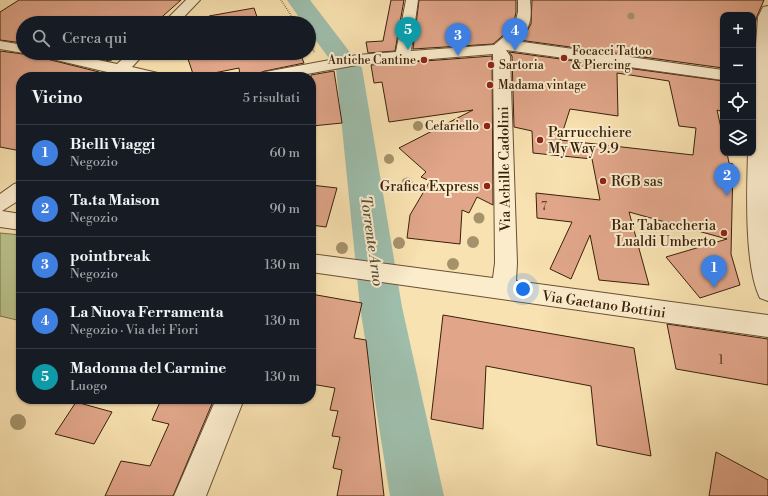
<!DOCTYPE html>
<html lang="it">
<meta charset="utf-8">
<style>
body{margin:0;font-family:"Libre Bodoni",serif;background:#242831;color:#f1f3f6}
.controls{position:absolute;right:12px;top:12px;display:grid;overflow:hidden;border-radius:8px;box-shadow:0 1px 3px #0004}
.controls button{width:36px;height:36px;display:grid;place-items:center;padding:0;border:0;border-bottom:1px solid #363941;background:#171b24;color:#f1f3f6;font:20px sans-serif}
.you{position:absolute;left:523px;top:289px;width:14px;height:14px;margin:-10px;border:3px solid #fff;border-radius:50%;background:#1a73e8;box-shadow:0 0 0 6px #1a73e833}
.badge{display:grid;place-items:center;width:26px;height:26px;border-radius:50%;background:#0b8043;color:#fff;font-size:13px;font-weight:700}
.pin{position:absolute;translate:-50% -33px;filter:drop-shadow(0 1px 2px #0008)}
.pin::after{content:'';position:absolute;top:21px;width:14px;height:12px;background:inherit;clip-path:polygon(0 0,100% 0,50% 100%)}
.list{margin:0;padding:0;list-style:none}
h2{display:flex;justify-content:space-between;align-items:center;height:52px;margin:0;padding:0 16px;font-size:17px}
h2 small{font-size:13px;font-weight:400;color:#9ea1a6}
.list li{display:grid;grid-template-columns:26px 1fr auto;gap:12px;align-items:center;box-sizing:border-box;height:56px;padding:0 16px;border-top:1px solid #363941}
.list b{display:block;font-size:15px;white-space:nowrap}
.list p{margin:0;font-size:13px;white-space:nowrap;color:#9ea1a6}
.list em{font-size:13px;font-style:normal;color:#9ea1a6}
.icon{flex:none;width:22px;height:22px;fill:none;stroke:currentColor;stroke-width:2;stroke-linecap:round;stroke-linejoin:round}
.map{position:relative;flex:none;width:768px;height:496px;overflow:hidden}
.search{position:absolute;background:#171b24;box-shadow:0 1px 3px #0004;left:16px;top:16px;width:300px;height:44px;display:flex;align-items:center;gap:10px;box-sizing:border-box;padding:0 14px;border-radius:22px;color:#9ea1a6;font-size:15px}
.panel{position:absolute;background:#171b24;box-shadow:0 1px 3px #0004;left:16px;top:72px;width:300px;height:332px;border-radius:16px}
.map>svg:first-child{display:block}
.green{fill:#bbc48d;stroke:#7a724c}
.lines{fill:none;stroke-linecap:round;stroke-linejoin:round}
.river{fill:#9ebeac;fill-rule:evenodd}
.building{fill:#e1a68a;stroke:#39200b;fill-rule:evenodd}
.minor-casing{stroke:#695034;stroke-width:2}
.path{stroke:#39200b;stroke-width:1.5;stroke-dasharray:0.5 1.5;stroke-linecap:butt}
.minor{fill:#fbeccc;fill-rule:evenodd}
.tree{fill:#a5926b}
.poi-dot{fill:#8f2418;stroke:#fbeccc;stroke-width:1.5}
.labels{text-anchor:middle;stroke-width:4;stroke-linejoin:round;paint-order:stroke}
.far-poi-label{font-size:12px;fill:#39200b;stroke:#fbeccc;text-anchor:start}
.number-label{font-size:12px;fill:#63422b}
.poi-label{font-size:14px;fill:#39200b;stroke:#fbeccc;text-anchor:start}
.street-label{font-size:14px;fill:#39200b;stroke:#fbeccc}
.water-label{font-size:15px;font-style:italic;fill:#574f3b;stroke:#fbeccc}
</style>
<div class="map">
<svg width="768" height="496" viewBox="0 0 768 496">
<rect width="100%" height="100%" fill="#f9e2b1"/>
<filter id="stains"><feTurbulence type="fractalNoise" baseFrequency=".005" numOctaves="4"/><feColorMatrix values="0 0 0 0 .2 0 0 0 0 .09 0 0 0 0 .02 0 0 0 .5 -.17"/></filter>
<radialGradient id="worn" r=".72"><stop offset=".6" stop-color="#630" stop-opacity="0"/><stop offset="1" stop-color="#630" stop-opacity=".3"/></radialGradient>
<path class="green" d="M0 233 21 235V321L0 316Z"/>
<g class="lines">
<path class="river" d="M287 0H310L362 68 402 307 444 496H390L360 307 336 68 309 31V23H303Z"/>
</g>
<path class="building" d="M19 0H181L155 23H23V43L0 40V12Z
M391 0H404L395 51 368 53 366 42 383 41Z
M419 0H516V12L513 27 493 44 413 49Z
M532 0H764L757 16 753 33V15H723V68L519 40 526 33 531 24Z
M254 8 259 23H211L209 16Z
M0 51 23 54 36 53 39 57 99 72 92 77H21V151L0 147Z
M509 52 723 81V112L717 110 723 137V153H727L729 163 733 164 731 254 740 285 700 298 666 257 727 239 629 212 649 285 599 280 590 235 571 279 550 269 572 222 537 218 536 193 600 200 592 159 533 153 532 131 514 127 512 56ZM617 73 669 81 679 126 696 128 693 155 560 140 570 109 618 116Z
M72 53H122L110 61Z
M186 53H300L304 63 265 71 259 73 256 77H240L239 68 194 77Z
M492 56 493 205 477 197 469 213 462 210 460 244 407 238 410 215 430 181 421 177 426 172 399 148 473 110 389 122 382 82 374 83 371 65Z
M334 71 342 123 312 126 311 75Z
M311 185 337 188 326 227 311 225Z
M311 294 362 303 354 338 366 340 384 496H337L342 470 333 468 340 437 332 436 338 411 330 410 335 388 311 384Z
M443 315 634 348 651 456 597 445 591 386 486 366 483 429 431 419Z
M667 324 768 339V385L676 369Z
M165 399H214L173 496H105L121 461 150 466 169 424 152 420 160 402 163 403Z
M76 402 112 412 94 444 55 434Z
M716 452 768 480V496H709Z"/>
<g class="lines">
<g class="minor-casing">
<path id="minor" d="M186 0H200L178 23H163Z
M406 0H418L411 51 494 45 514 28 518 12V0H530C532 19 531 29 516 41L723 70V80L506 50 510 56 517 263 516 281 768 315V337L311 272V254L493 278 495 263 493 54 357 65 290 77H257L259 74 265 72 357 55 396 52Z
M768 6V301L760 298C744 266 747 190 748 153H753V85L758 17 763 7Z
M0 41 23 45V53H25H23L0 49Z
M37 53H65L117 64 129 53H145L132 67 162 74 164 77H134L120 75 39 56Z
M21 182V199L2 211 21 214V230L0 227V194L14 184Z
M216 399H244L206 496H174Z"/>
</g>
<path class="path" d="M281 0 296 23
M309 43 315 53"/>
<use href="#minor" class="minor"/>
</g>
<g class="tree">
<circle cx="631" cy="16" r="3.5"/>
<circle cx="418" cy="126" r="5"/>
<circle cx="389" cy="159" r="5"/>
<circle cx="407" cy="183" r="5.5"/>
<circle cx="479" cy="218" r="5.5"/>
<circle cx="473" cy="242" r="6"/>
<circle cx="399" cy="243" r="6"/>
<circle cx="342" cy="248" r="6"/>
<circle cx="453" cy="264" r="6"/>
<circle cx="18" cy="422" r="8"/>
</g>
<g class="poi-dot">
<circle cx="564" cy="58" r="4"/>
<circle cx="424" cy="60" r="4"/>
<circle cx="491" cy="65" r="4"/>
<circle cx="490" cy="85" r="4"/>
<circle cx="487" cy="126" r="4"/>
<circle cx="540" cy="140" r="4"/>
<circle cx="603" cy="181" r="4"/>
<circle cx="487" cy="186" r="4"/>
<circle cx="724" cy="233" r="4"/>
</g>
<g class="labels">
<g class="far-poi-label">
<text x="572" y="55">Focacci Tattoo<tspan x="572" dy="14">&amp; Piercing</tspan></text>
<text x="416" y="64" text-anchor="end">Antiche Cantine</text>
<text x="499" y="69">Sartoria</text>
<text x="498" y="89">Madama vintage</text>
<text x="479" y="130" text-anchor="end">Cefariello</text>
</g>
<g class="number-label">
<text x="544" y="210">7</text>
<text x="721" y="364">1</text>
</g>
<g class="poi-label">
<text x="548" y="137">Parrucchiere<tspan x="548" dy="16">My Way 9.9</tspan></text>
<text x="611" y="186">RGB sas</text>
<text x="479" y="191" text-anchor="end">Grafica Express</text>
<text x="716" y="230" text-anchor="end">Bar Tabaccheria<tspan x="716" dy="16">Lualdi Umberto</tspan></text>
</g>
<g class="street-label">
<text transform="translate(504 169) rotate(-91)" y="5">Via Achille Cadolini</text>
<text transform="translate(604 304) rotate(8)" y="5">Via Gaetano Bottini</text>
</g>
<g class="water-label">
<text transform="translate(372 241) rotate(82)" y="5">Torrente Arno</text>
</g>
</g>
<rect width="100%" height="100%" filter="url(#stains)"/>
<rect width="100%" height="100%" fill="url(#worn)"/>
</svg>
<div class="controls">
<button>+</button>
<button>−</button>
<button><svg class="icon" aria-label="locate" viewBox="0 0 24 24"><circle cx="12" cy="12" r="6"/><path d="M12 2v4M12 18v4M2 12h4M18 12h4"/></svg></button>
<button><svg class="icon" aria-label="layers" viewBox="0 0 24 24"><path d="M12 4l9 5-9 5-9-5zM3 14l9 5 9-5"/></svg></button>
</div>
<div class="you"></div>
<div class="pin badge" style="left:714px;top:288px;background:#3f7fe0">1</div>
<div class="pin badge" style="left:727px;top:196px;background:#3f7fe0">2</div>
<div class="pin badge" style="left:458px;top:56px;background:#3f7fe0">3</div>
<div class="pin badge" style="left:515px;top:51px;background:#3f7fe0">4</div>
<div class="pin badge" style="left:408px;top:50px;background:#0f9aa8">5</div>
<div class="search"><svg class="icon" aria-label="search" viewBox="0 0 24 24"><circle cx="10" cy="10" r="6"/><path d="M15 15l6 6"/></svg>Cerca qui</div>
<section class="panel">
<h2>Vicino<small>5 risultati</small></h2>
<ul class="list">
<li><span class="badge" style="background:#3f7fe0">1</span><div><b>Bielli Viaggi</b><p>Negozio</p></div><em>60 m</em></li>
<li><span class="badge" style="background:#3f7fe0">2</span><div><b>Ta.ta Maison</b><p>Negozio</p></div><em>90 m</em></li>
<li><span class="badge" style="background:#3f7fe0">3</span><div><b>pointbreak</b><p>Negozio</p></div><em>130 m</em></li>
<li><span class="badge" style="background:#3f7fe0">4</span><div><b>La Nuova Ferramenta</b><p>Negozio · Via dei Fiori</p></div><em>130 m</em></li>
<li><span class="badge" style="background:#0f9aa8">5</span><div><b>Madonna del Carmine</b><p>Luogo</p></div><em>130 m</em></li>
</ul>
</section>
</div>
